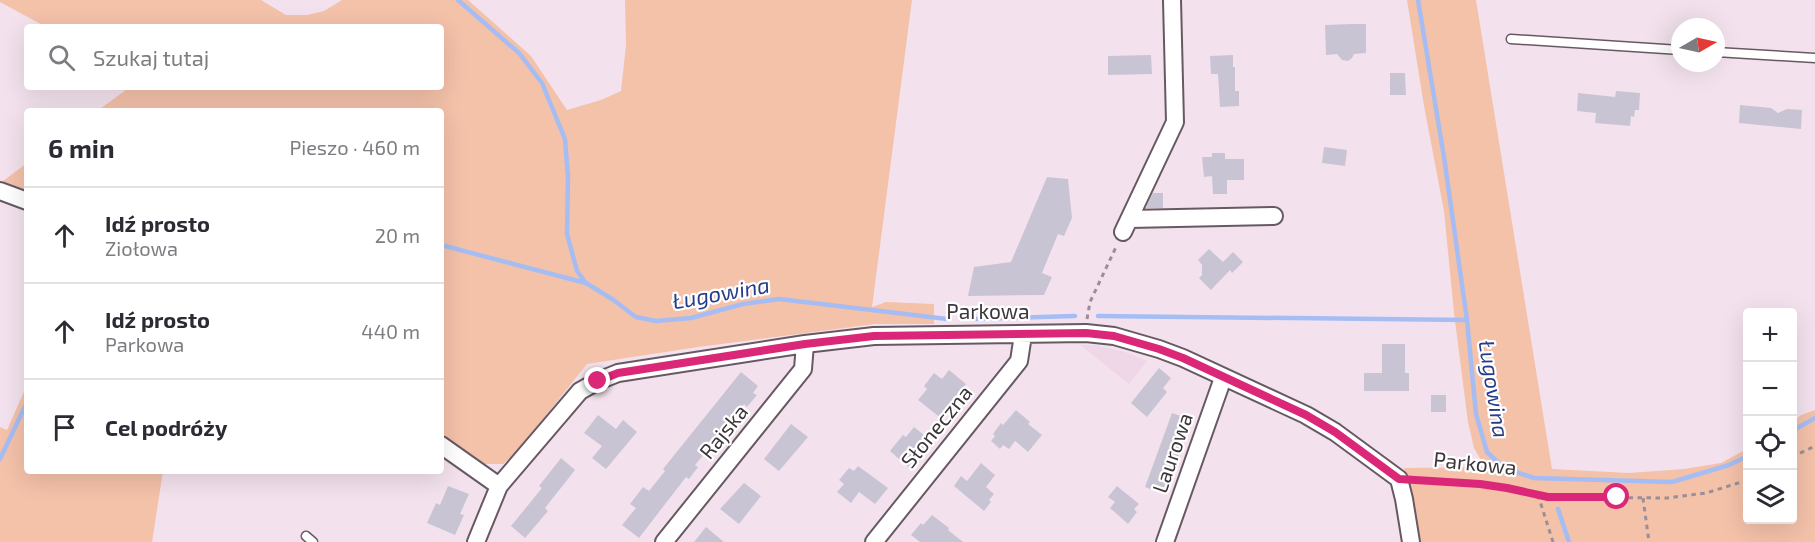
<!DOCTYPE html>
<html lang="pl">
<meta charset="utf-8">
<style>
body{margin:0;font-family:"Exo 2",sans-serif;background:#f2f2f3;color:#2b2b33}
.controls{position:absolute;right:18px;bottom:18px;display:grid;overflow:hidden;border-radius:6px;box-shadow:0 6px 24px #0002}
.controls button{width:54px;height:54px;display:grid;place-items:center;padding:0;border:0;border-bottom:2px solid #e1e1e2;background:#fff;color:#2b2b33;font:30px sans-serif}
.compass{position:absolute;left:1671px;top:18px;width:54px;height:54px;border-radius:50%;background:#fff;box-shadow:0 6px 24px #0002;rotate:81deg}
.stop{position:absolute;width:18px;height:18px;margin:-14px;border:4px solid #db2777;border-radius:50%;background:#fff}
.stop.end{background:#db2777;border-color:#fff;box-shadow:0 2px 6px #0008}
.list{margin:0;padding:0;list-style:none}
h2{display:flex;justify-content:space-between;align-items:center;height:78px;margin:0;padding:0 24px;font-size:26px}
h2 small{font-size:20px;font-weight:400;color:#7c7c81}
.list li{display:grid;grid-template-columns:39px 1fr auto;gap:18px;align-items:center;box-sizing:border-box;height:96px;padding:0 24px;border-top:2px solid #e1e1e2}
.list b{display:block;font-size:22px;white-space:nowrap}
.list p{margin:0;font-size:20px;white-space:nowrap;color:#7c7c81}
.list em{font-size:20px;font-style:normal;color:#7c7c81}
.icon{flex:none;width:33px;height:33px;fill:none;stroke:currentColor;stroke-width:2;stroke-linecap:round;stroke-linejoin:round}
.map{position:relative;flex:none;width:1815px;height:542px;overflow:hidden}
.search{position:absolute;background:#fff;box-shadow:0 6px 24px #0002;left:24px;top:24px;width:420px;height:66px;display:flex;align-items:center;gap:15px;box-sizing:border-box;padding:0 21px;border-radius:6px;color:#7c7c81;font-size:22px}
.panel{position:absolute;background:#fff;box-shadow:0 6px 24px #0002;left:24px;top:108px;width:420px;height:366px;border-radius:6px}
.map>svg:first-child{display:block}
.built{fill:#efd7e8}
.green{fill:#f4c1a9}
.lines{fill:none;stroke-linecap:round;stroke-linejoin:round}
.stream{stroke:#a6bdf4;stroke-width:4.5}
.building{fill:#c9c4d4}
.lane-casing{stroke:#675963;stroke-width:11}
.street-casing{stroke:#675963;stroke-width:20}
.path{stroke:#9a8f96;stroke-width:3;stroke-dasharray:4.5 4.5;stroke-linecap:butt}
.lane{stroke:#fff;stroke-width:8}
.street{stroke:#fff;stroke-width:16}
.route{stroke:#db2777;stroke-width:8}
.labels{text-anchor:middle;stroke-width:4.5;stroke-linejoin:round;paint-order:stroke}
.street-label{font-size:21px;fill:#3c363a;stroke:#fff}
.water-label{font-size:22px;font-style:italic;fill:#253c8b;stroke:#fff}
</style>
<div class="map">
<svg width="1815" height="542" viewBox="0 0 1815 542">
<rect width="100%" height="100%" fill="#f3e2ed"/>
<path class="built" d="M1080 345H1094L1125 352 1147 361 1129 384Z"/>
<path class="green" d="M0 0H261L286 15H307L324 11 342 0H468L531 56 567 110 601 100 621 91 626 45 625 0H912L872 307 886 302 934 304V324H875L698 347 587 364 515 454 503 464H480L441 437V111H97L130 87H441V27H46L0 2Z
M1407 0H1476L1552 469 1629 473 1684 469 1721 463 1747 449 1748 520H1792L1793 421 1801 415 1815 410V542H1415L1414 505 1404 468 1485 467 1474 448 1468 422 1454 313 1444 211 1424 106Z
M27 163V191L3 181Z
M27 385V471H163L152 542H0V427L7 430Z"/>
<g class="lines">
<path class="stream" d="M458 0 519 53 542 83 565 139 568 177 567 234 577 271 586 283 612 299 636 317 656 321 691 318 743 304 779 299 947 319
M1418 0 1444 157 1467 320 1476 414 1487 452 1504 468 1534 478 1672 482 1729 465 1748 456
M441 245 586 283
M1098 316 1467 320
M971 319 1075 316
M1792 431 1815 418
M0 459 27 402
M1558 509 1569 542"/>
</g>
<path class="building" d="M1352 24H1366V53L1354 54 1352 58 1348 61 1342 60 1337 54 1326 55 1325 25Z
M1151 55 1152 74 1108 75V56Z
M1233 55V67H1235V91H1239V106L1220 107 1218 74H1211L1210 56Z
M1390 73H1405L1406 95H1390Z
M1616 91 1640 93 1639 110H1635L1634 117 1631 116 1630 126 1595 123 1596 113 1577 111 1578 93 1615 97Z
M1740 105 1771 108 1778 113 1787 109 1802 110 1801 129 1739 123Z
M1324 147 1347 150 1345 166 1322 163Z
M1212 153H1225V159H1244V180H1227V194H1213L1212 176 1204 177 1202 157H1212Z
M1047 177 1068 179 1072 218 1064 236 1058 234 1042 273 1052 277 1044 295 968 296 974 267 1011 262Z
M1153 193H1163V208H1146Z
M1209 249 1223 262 1233 252 1243 262 1232 273 1230 270 1211 290 1199 278 1202 275V265L1198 260Z
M1382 344H1405V373H1409V391H1364V373H1382Z
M1159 368 1171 378 1163 388 1167 392 1147 417 1131 403Z
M949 370 966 384 949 404 952 406 942 419 918 400 927 389 924 386 934 373 942 379Z
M741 372 758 386 753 393 757 395 747 407 744 404 724 429 727 431 718 443 715 441 695 465 698 467 689 479 686 477 639 538 622 525 636 508 630 504 643 487 649 491 665 471 663 469Z
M1431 395H1446V412H1431Z
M1016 410 1030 422 1028 424 1042 435 1028 452 1015 441 1009 449 1003 445 1000 449 991 441 995 436 993 434 1001 423 1003 425Z
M1172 413 1187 418 1185 425 1189 426 1167 488 1164 486 1161 493 1145 487Z
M598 415 616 429 623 420 637 432 606 469 592 458 602 446 584 433Z
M791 424 808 437 779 471 764 459Z
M914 427 930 440 908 467 890 451 903 435 906 437Z
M561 458 575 470 545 508 548 511 525 538 511 526 542 488 539 486Z
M981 463 995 475 986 487 994 494 989 500 991 502 984 511 954 486 961 476 967 481Z
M858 466 888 488 875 504 859 492 851 503 837 492 844 484 839 480 849 468 854 471Z
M744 483 761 496 739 524 720 509Z
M448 486 469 494 460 514 464 515 455 535 427 523 436 503 440 505Z
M1117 486 1139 504 1134 509 1137 512 1128 524 1110 508 1115 502 1108 497Z
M932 515 949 528 948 530 963 542H920L911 535 921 523 923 525Z
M706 527 724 542H694Z"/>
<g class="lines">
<g class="lane-casing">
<path id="lane" d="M1511 39 1680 50
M1716 52 1815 58
M306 536 313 542"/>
</g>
<g class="street-casing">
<path id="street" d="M0 191 27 201
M1130 219 1274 216
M1123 232 1175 122 1172 0
M441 445 499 486
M476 542 499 486 580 391 598 381 618 373 805 344 874 336 1086 333 1114 336 1159 349 1183 358 1306 415 1335 432 1399 479 1404 499 1411 542
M664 542 803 369 805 344
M874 542 1019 361 1023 335
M1165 542 1223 378"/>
</g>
<path class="path" d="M1087 319 1090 302 1117 245
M1792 457 1815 446
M1414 480 1481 484 1507 487 1548 497 1667 498 1706 493 1748 480
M1538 495 1553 542
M1643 498 1649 542"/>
<use href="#lane" class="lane"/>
<use href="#street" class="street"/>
</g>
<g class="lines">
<path class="route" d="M598 381 618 373 805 344 874 336 1086 333 1114 336 1159 349 1183 358 1306 415 1335 432 1399 479 1480 484 1507 488 1548 497H1617"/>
</g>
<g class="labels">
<g class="street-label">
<text x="988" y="319">Parkowa</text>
<text transform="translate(937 427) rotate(-51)" y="7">Słoneczna</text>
<text transform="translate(724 432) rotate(-51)" y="7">Rajska</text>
<text transform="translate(1173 453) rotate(-71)" y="7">Laurowa</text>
<text transform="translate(1475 464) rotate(6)" y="7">Parkowa</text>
</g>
<g class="water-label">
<text transform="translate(721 293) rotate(-10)" y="8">Ługowina</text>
<text transform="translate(1494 389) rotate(81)" y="8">Ługowina</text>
</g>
</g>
</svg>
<div class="controls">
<button>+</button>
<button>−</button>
<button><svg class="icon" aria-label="locate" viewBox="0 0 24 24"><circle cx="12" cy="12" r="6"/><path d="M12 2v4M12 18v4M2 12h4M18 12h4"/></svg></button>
<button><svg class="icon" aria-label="layers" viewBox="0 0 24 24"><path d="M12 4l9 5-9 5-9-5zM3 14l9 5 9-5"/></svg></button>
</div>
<svg class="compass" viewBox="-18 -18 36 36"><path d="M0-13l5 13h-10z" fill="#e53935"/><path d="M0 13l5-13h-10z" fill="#7c7c81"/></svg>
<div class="stop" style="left:1617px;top:497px"></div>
<div class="stop end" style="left:598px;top:381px"></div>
<div class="search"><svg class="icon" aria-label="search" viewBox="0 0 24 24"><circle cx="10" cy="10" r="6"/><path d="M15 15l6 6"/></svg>Szukaj tutaj</div>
<section class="panel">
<h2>6 min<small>Pieszo · 460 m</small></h2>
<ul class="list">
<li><svg class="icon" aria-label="ahead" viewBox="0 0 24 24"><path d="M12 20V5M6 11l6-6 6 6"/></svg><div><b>Idź prosto</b><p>Ziołowa</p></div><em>20 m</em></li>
<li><svg class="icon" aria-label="ahead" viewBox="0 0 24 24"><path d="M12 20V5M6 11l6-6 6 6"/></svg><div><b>Idź prosto</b><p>Parkowa</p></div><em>440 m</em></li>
<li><svg class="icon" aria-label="arrive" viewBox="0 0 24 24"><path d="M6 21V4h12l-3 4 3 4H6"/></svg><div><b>Cel podróży</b></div></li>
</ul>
</section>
</div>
